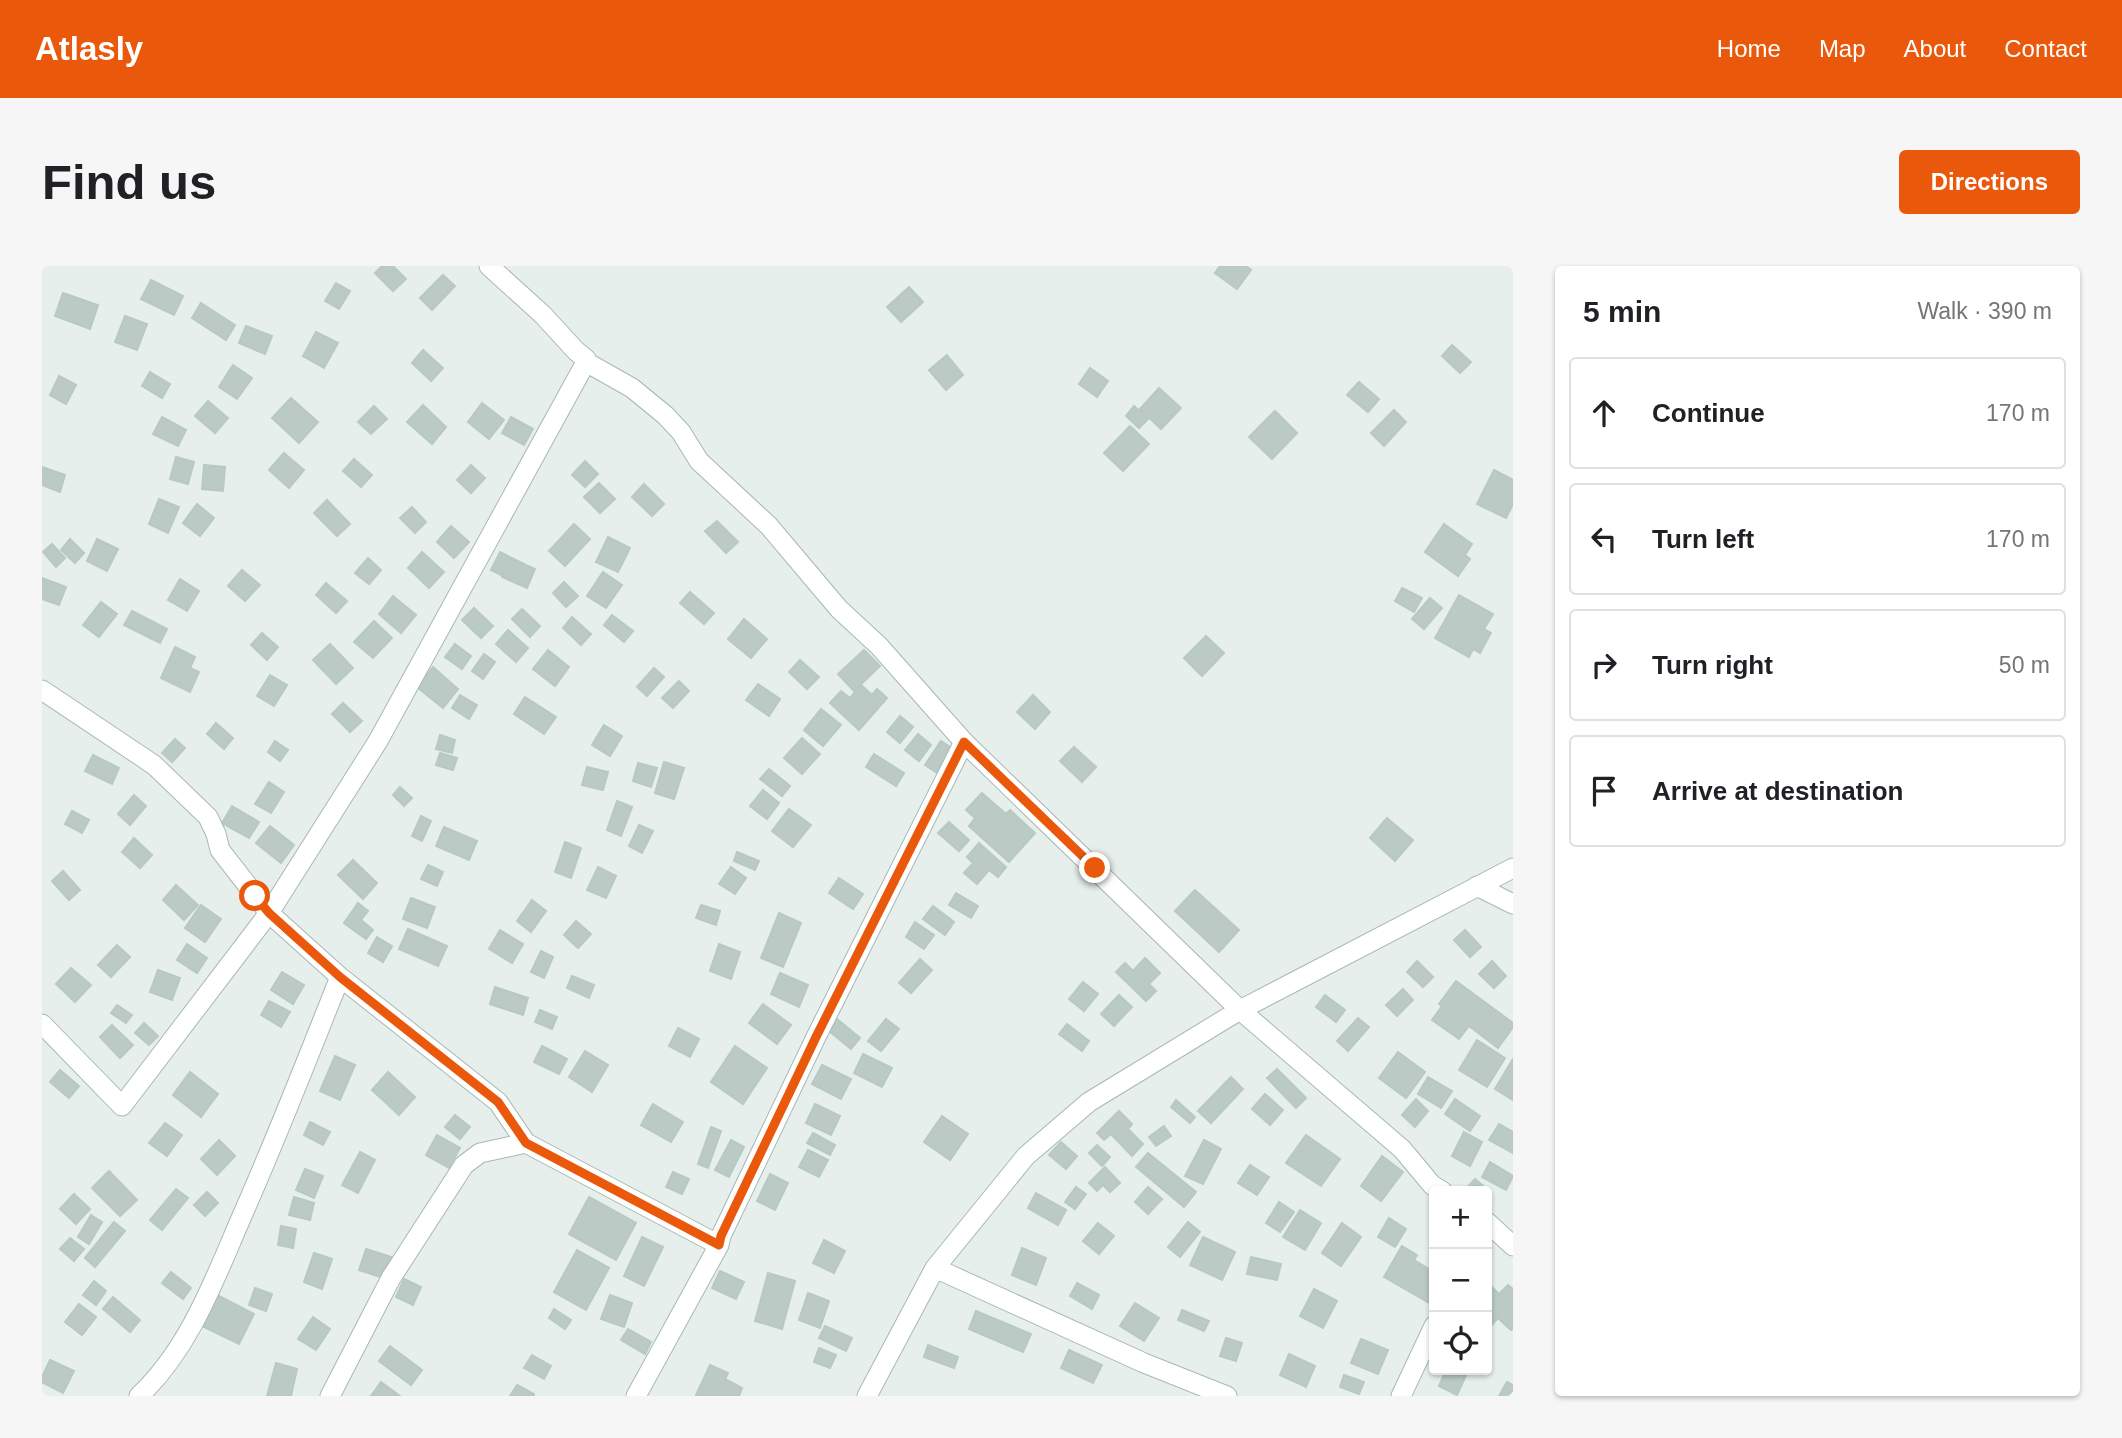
<!DOCTYPE html>
<meta charset="utf-8">
<style>
body{margin:0;font-family:Arial,sans-serif;background:#f6f6f6;color:#202124}
.controls{position:absolute;right:21px;bottom:21px;display:grid;overflow:hidden;border-radius:7px;box-shadow:0 2px 5px #0004}
.controls button{width:63px;height:63px;display:grid;place-items:center;padding:0;border:0;border-bottom:2px solid #e0e0e0;background:#fff;color:#202124;font:35px sans-serif}
.stop{position:absolute;width:21px;height:21px;margin:-16px;border:5px solid #ea580c;border-radius:50%;background:#fff}
.stop.end{background:#ea580c;border-color:#fff;box-shadow:0 2px 7px #0008}
.list{margin:0;padding:0;list-style:none}
h2{display:flex;justify-content:space-between;align-items:center;height:91px;margin:0;padding:0 28px;font-size:30px}
h2 small{font-size:23px;font-weight:400;color:#757577}
.list li{display:grid;grid-template-columns:46px 1fr auto;gap:21px;align-items:center;box-sizing:border-box;height:112px;margin:0 14px 14px;padding:0 14px;border:2px solid #e0e0e0;border-radius:7px}
.list b{display:block;font-size:26px;white-space:nowrap}
.list em{font-size:23px;font-style:normal;color:#757577}
.icon{flex:none;width:38px;height:38px;fill:none;stroke:currentColor;stroke-width:2;stroke-linecap:round;stroke-linejoin:round}
.map{position:relative;flex:none;width:1471px;height:1130px;overflow:hidden;border-radius:7px}
header{display:flex;align-items:center;gap:42px;box-sizing:border-box;height:98px;padding:0 35px;background:#ea580c;color:#fff}
header strong{font-size:33px}
nav{display:flex;gap:38px;margin-inline-start:auto;font-size:24px}
.intro{display:flex;align-items:center;justify-content:space-between;box-sizing:border-box;height:168px;padding:0 42px}
h1{margin:0;font-size:49px}
.button{padding:18px 32px;border-radius:7px;background:#ea580c;color:#fff;font-size:24px;font-weight:700}
main{display:flex;gap:42px;padding:0 42px}
aside{flex:1;background:#fff;border-radius:7px;box-shadow:0 2px 5px #0004}
.map>svg:first-child{display:block}
.building{fill:#bbcac4;stroke:#b8c9c2;stroke-width:2}
.lines{fill:none;stroke-linecap:round;stroke-linejoin:round}
.street-casing{stroke:#a8b8b2;stroke-width:21}
.street{stroke:#fff;stroke-width:19}
.route{stroke:#ea580c;stroke-width:9}
</style>
<header>
<strong>Atlasly</strong>
<nav><a>Home</a><a>Map</a><a>About</a><a>Contact</a></nav>
</header>
<div class="intro"><h1>Find us</h1><a class="button">Directions</a></div>
<main>
<div class="map">
<svg width="1471" height="1130" viewBox="0 0 1471 1130">
<rect width="100%" height="100%" fill="#e6efeb"/>
<path class="building" d="M340 0H351L364 13 351 25 333 7Z
M1178 0H1204L1209 4 1195 23 1173 7Z
M401 9 413 20 390 44 378 32Z
M109 14 141 30 132 49 99 33Z
M294 17 308 25 297 43 283 35Z
M867 21 881 36 859 56 845 41Z
M866 22 879 35 860 55 847 42Z
M21 27 56 39 48 63 13 50Z
M159 37 193 59 184 74 150 52Z
M83 50 105 58 95 84 73 76Z
M204 60 230 70 223 88 197 77Z
M274 66 296 77 282 102 261 90Z
M1410 79 1429 96 1418 107 1400 90Z
M381 84 401 102 389 115 370 97Z
M905 89 921 109 904 124 887 104Z
M191 99 210 112 195 133 177 121Z
M1048 102 1066 115 1055 131 1037 118Z
M108 106 128 118 120 132 100 120Z
M17 110 34 119 24 138 8 129Z
M1317 116 1337 133 1326 146 1305 129Z
M1117 122 1139 142 1119 163 1098 143Z
M249 132 276 156 257 177 230 152Z
M166 135 186 152 173 167 153 150Z
M440 137 462 154 447 173 426 156Z
M381 139 404 161 390 178 365 156Z
M332 140 345 153 329 168 316 156Z
M1092 140 1106 153 1097 162 1084 150Z
M1352 144 1364 156 1342 180 1329 167Z
M1233 145 1255 167 1230 193 1207 171Z
M120 151 144 164 136 180 111 168Z
M469 151 491 163 482 179 460 167Z
M1088 160 1107 178 1081 205 1062 187Z
M242 187 262 204 247 222 227 204Z
M134 191 152 196 146 218 128 213Z
M312 193 330 209 319 221 301 205Z
M543 195 556 208 543 221 530 209Z
M162 199 183 201 181 225 160 223Z
M429 199 443 212 429 227 415 214Z
M0 201 23 209 18 226 0 219Z
M1452 204 1471 214V238L1464 252 1435 238Z
M557 217 573 233 558 247 542 231Z
M602 218 622 238 610 250 590 231Z
M117 233 137 241 126 267 107 258Z
M285 234 308 258 295 270 272 247Z
M155 238 172 252 158 270 141 257Z
M370 241 384 256 373 267 358 252Z
M675 255 696 276 684 287 663 265Z
M532 258 548 273 523 300 507 285Z
M1402 258 1430 278 1423 289 1428 293 1416 310 1383 286Z
M409 260 427 276 412 292 395 276Z
M566 271 588 282 576 306 554 296Z
M28 273 42 287 33 297 19 284Z
M55 273 76 283 65 305 45 295Z
M10 278 23 292 14 301 1 286Z
M380 286 402 306 387 322 366 302Z
M458 286 492 303 483 321 449 304Z
M326 292 339 304 327 318 313 307Z
M467 292 493 303 485 322 460 311Z
M200 304 218 319 203 335 186 320Z
M561 306 580 319 564 342 545 330Z
M0 312 24 321 17 339 0 333Z
M138 313 157 325 145 345 126 334Z
M522 316 536 330 524 341 511 327Z
M284 317 305 335 294 347 274 329Z
M1360 322 1380 332 1372 346 1353 335Z
M648 326 672 347 662 358 638 337Z
M1417 329 1451 348 1442 363 1449 367 1438 387 1431 383 1427 391 1393 372Z
M351 330 374 349 359 367 337 348Z
M1388 332 1400 342 1382 363 1370 353Z
M59 336 75 348 57 371 41 359Z
M432 342 451 360 439 372 420 354Z
M480 343 498 360 488 371 470 353Z
M90 345 125 363 118 377 82 359Z
M570 349 591 365 582 376 562 359Z
M530 351 549 368 539 379 521 362Z
M702 353 725 373 709 392 686 373Z
M332 355 350 372 331 392 312 376Z
M466 364 486 382 474 396 454 378Z
M220 367 236 381 225 394 209 379Z
M1164 370 1182 387 1160 410 1142 392Z
M288 378 311 402 294 418 271 394Z
M413 378 429 390 420 403 403 391Z
M133 381 153 391 148 402 157 406 148 426 119 412Z
M506 384 527 401 513 420 491 403Z
M822 384 838 400 812 425 796 408Z
M442 388 453 396 441 413 430 405Z
M758 394 777 411 765 423 747 406Z
M391 401 416 423 401 442 375 421Z
M612 402 622 411 605 430 595 421Z
M228 409 245 419 232 440 215 430Z
M637 415 647 425 631 442 620 432Z
M716 418 738 433 727 450 704 434Z
M819 419 830 429 835 423 845 432 817 464 788 437 799 425 808 432Z
M418 429 435 439 427 453 410 442Z
M991 429 1008 446 993 463 975 446Z
M483 431 514 451 502 468 472 448Z
M301 437 320 455 308 466 290 448Z
M779 443 799 459 781 480 762 464Z
M858 450 871 461 858 477 845 466Z
M174 457 191 472 182 483 165 468Z
M562 459 580 470 568 490 550 479Z
M876 468 889 479 877 495 863 484Z
M398 469 413 474 410 487 394 483Z
M760 472 778 488 760 508 742 492Z
M133 473 143 482 130 496 120 487Z
M233 475 246 484 238 495 226 486Z
M899 475 916 486 900 510 883 499Z
M1032 481 1054 501 1040 516 1018 495Z
M398 487 415 492 411 504 394 499Z
M832 488 862 507 854 520 824 501Z
M51 489 77 502 70 518 43 505Z
M622 496 642 502 632 533 613 527Z
M596 497 615 502 609 521 591 515Z
M545 501 566 506 561 524 540 519Z
M727 503 748 520 740 530 718 513Z
M227 516 242 526 229 547 213 538Z
M358 521 370 532 362 540 351 529Z
M721 524 737 537 725 553 708 540Z
M940 527 964 548 968 544 993 567 967 596 927 560 933 552 924 544Z
M92 529 104 540 88 559 76 548Z
M575 535 590 541 579 570 565 564Z
M190 540 217 556 207 572 180 557Z
M747 543 769 559 751 581 730 565Z
M30 545 47 554 40 567 23 558Z
M379 550 389 555 380 575 370 570Z
M1345 552 1371 574 1353 595 1328 572Z
M907 556 927 574 917 585 896 567Z
M597 559 611 565 600 587 587 580Z
M228 560 252 579 239 597 214 577Z
M402 561 435 575 427 594 394 580Z
M92 572 110 589 98 602 80 586Z
M523 576 539 582 529 612 513 606Z
M937 577 964 601 956 611 947 604 935 618 922 607 931 597 925 591Z
M695 586 717 595 713 604 692 595Z
M311 594 335 617 321 633 296 609Z
M386 599 401 606 395 620 379 613Z
M556 601 574 610 564 632 545 624Z
M689 601 704 612 693 628 677 618Z
M21 605 38 624 27 634 10 615Z
M797 612 821 628 811 643 787 627Z
M134 619 156 639 142 654 121 634Z
M1153 624 1197 664 1177 686 1133 645Z
M914 627 936 640 929 652 907 639Z
M369 632 393 641 385 662 361 653Z
M490 634 504 645 489 666 475 655Z
M316 637 326 645 319 654 331 664 324 673 302 657Z
M159 639 179 653 163 676 143 662Z
M659 639 678 645 674 659 654 652Z
M891 640 912 656 903 669 881 653Z
M737 647 759 657 741 701 719 692Z
M534 655 549 668 536 682 522 669Z
M873 656 892 669 882 683 864 671Z
M366 663 405 680 396 700 357 683Z
M458 664 481 678 470 697 447 683Z
M1423 664 1439 681 1428 691 1412 674Z
M335 671 350 680 341 696 326 687Z
M145 678 165 692 155 707 135 694Z
M677 678 698 686 689 713 668 705Z
M75 679 88 691 69 711 56 699Z
M499 685 511 691 502 712 489 706Z
M1103 692 1118 707 1107 718 1114 725 1104 735 1074 706 1083 697 1091 705Z
M878 693 890 704 869 727 857 717Z
M1375 695 1391 711 1381 721 1365 706Z
M1450 695 1464 710 1452 722 1437 708Z
M29 702 49 719 33 736 14 718Z
M116 704 138 712 130 734 108 726Z
M240 706 262 719 251 738 229 724Z
M738 707 766 719 757 741 729 728Z
M530 710 552 719 547 732 525 722Z
M1414 715 1471 757V761L1456 782 1427 760 1417 773 1390 754 1400 740 1397 738Z
M1041 716 1056 728 1042 745 1027 733Z
M453 721 486 732 481 749 448 738Z
M1361 723 1371 734 1355 750 1344 739Z
M1077 729 1090 741 1072 760 1059 748Z
M1283 729 1303 744 1294 756 1274 741Z
M227 735 248 746 239 761 219 749Z
M721 738 749 759 735 778 707 757Z
M75 739 90 749 84 757 69 747Z
M498 744 515 751 510 763 493 756Z
M1316 752 1327 761 1306 785 1295 775Z
M795 753 818 772 809 783 786 764Z
M844 753 857 763 839 785 826 775Z
M102 757 116 770 107 779 93 767Z
M1025 758 1047 775 1040 785 1017 768Z
M70 759 91 779 78 792 58 771Z
M636 762 657 773 648 791 627 780Z
M1435 774 1463 792 1445 821 1417 804Z
M500 780 525 793 517 808 492 796Z
M693 780 725 802 701 838 669 816Z
M543 785 566 799 550 826 527 811Z
M1356 786 1383 806 1364 832 1337 812Z
M821 788 850 802 840 821 812 807Z
M293 790 313 799 298 834 278 825Z
M1471 793V834L1453 823Z
M780 799 809 813 799 833 770 818Z
M1235 803 1264 832 1254 842 1225 812Z
M18 804 37 820 27 832 8 816Z
M148 806 176 828 159 851 131 829Z
M346 806 373 831 357 849 330 824Z
M1189 811 1201 823 1169 857 1156 845Z
M1386 811 1410 825 1399 842 1376 828Z
M1223 828 1241 844 1228 859 1210 843Z
M1374 833 1386 845 1373 861 1360 849Z
M1413 833 1438 850 1428 865 1403 848Z
M1134 834 1153 851 1148 857 1129 841Z
M611 838 641 856 629 876 599 859Z
M773 838 798 850 789 869 764 857Z
M1077 845 1090 858 1086 863 1101 878 1090 890 1069 868 1062 874 1055 867Z
M413 849 428 861 418 873 403 861Z
M900 850 926 868 908 894 882 876Z
M268 856 288 866 281 879 262 869Z
M123 857 140 869 125 890 107 877Z
M1457 858 1471 866V887L1447 874Z
M1122 860 1129 870 1114 880 1107 871Z
M669 861 679 865 666 902 656 898Z
M1422 866 1440 876 1428 900 1410 890Z
M771 867 793 879 788 889 765 877Z
M395 869 418 882 407 902 384 889Z
M1264 869 1298 893 1279 920 1244 897Z
M177 874 193 890 175 909 159 893Z
M689 874 702 881 687 911 673 904Z
M1162 874 1179 883 1161 918 1143 910Z
M1019 876 1035 890 1024 903 1007 889Z
M1055 879 1068 891 1060 900 1047 887Z
M766 884 786 894 777 911 757 901Z
M318 886 333 894 316 927 300 919Z
M1106 887 1154 926 1142 941 1094 901Z
M1340 890 1361 906 1339 935 1319 920Z
M1448 896 1471 910 1464 924 1440 911Z
M1208 899 1227 911 1215 929 1196 917Z
M1063 901 1078 917 1068 926 1061 919 1055 925 1047 917Z
M263 903 281 910 272 932 254 924Z
M67 905 95 934 78 950 50 922Z
M631 906 647 913 640 928 624 921Z
M728 908 746 917 733 944 715 935Z
M1433 913 1446 924 1445 926 1427 925 1424 923Z
M1034 921 1044 928 1033 943 1023 936Z
M1106 921 1120 933 1106 948 1093 936Z
M134 923 146 932 120 964 108 954Z
M165 926 176 937 163 950 152 939Z
M994 927 1024 944 1016 959 986 942Z
M32 928 48 943 34 958 18 943Z
M252 931 272 937 268 954 247 949Z
M547 931 594 957 574 994 527 968Z
M1237 936 1252 946 1238 966 1224 957Z
M1258 944 1279 957 1263 984 1241 971Z
M49 949 60 956 47 978 36 971Z
M1347 952 1364 963 1353 981 1336 971Z
M72 956 83 965 53 1001 43 992Z
M1146 956 1158 966 1138 991 1126 981Z
M1056 957 1072 970 1057 988 1041 975Z
M1300 957 1319 971 1299 1000 1280 987Z
M239 960 254 963 251 982 236 979Z
M600 971 621 981 602 1020 582 1010Z
M1161 971 1193 986 1180 1014 1148 999Z
M28 972 42 983 32 995 18 983Z
M782 974 803 985 792 1007 771 997Z
M1360 980 1375 989 1372 994 1392 1006 1391 1039 1342 1011Z
M980 982 1004 992 994 1019 970 1009Z
M324 983 349 991 342 1012 317 1004Z
M535 984 567 1002 544 1044 512 1026Z
M272 987 290 993 280 1023 262 1016Z
M1209 991 1239 998 1235 1014 1205 1008Z
M678 1005 702 1016 694 1033 670 1022Z
M129 1006 149 1022 141 1033 120 1017Z
M726 1007 753 1015 740 1063 713 1055Z
M362 1013 379 1021 371 1039 354 1031Z
M52 1015 64 1025 54 1039 41 1029Z
M1445 1016 1457 1028 1466 1019 1471 1023V1062L1469 1064 1456 1052 1447 1062 1445 1060Z
M1035 1017 1057 1029 1050 1043 1028 1030Z
M213 1022 230 1028 224 1045 207 1039Z
M1272 1023 1295 1035 1281 1062 1258 1050Z
M766 1027 787 1035 778 1062 757 1054Z
M175 1029 212 1048 197 1078 160 1060Z
M568 1029 590 1037 582 1061 559 1053Z
M71 1031 98 1054 88 1066 61 1043Z
M1093 1037 1117 1052 1102 1075 1078 1060Z
M37 1038 54 1051 40 1069 23 1056Z
M512 1043 529 1054 523 1063 507 1052Z
M1140 1044 1167 1055 1162 1065 1136 1054Z
M934 1045 989 1068 981 1086 927 1063Z
M271 1051 288 1063 274 1084 256 1073Z
M783 1060 810 1072 804 1085 777 1072Z
M586 1063 609 1076 603 1088 579 1074Z
M1184 1072 1200 1077 1194 1095 1178 1090Z
M1319 1073 1346 1084 1336 1108 1309 1097Z
M886 1079 916 1091 912 1102 882 1091Z
M348 1080 380 1104 369 1119 337 1095Z
M777 1082 794 1089 788 1102 772 1096Z
M1027 1084 1060 1099 1051 1117 1019 1102Z
M1247 1088 1273 1100 1264 1121 1238 1109Z
M490 1089 509 1100 502 1113 482 1102Z
M8 1094 32 1105 21 1127 0 1116V1111Z
M234 1097 255 1103 249 1130H225Z
M668 1099 686 1107 683 1113 700 1122 697 1130 654 1129Z
M1404 1104H1416L1425 1107 1415 1129 1397 1120Z
M1302 1109 1322 1116 1317 1128 1298 1121Z
M339 1116 358 1130H329Z
M1465 1116 1471 1119V1130H1457Z
M475 1119 492 1128V1130H468Z"/>
<g class="lines">
<g class="street-casing">
<path id="street" d="M447 0 501 49 534 85 544 93V96L590 122 623 149 639 166 657 195 727 260 797 343 837 380 922 476 1198 744 1360 883 1390 919 1400 925
M0 424 112 499 166 551 174 568 178 584 227 647 298 711 456 836 484 877 677 979
M1435 620 1471 638
M0 758 80 840 227 647 336 475 544 96
M1445 956 1471 980
M893 1002 1102 1097 1185 1130
M97 1130C148 1082 173 1012 200 950 235 871 266 791 298 711
M288 1130 349 1012 422 899 438 887 484 877
M594 1130 677 979 679 970 774 771 922 476
M825 1130 893 1002 984 890 1047 836 1198 744 1471 602
M1359 1130 1392 1060"/>
</g>
<use href="#street" class="street"/>
</g>
<g class="lines">
<path class="route" d="M213 630 227 647 298 711 456 836 484 877 677 979 679 970 774 771 922 476 1053 602"/>
</g>
</svg>
<div class="controls">
<button>+</button>
<button>−</button>
<button><svg class="icon" aria-label="locate" viewBox="0 0 24 24"><circle cx="12" cy="12" r="6"/><path d="M12 2v4M12 18v4M2 12h4M18 12h4"/></svg></button>
</div>
<div class="stop" style="left:213px;top:630px"></div>
<div class="stop end" style="left:1053px;top:602px"></div>
</div>
<aside>
<h2>5 min<small>Walk · 390 m</small></h2>
<ul class="list">
<li><svg class="icon" aria-label="ahead" viewBox="0 0 24 24"><path d="M12 20V5M6 11l6-6 6 6"/></svg><div><b>Continue</b></div><em>170 m</em></li>
<li><svg class="icon" aria-label="left" viewBox="0 0 24 24"><path d="M17 20v-9H6M10 6l-5 5 5 5"/></svg><div><b>Turn left</b></div><em>170 m</em></li>
<li><svg class="icon" aria-label="right" viewBox="0 0 24 24"><path d="M7 20v-9h11M14 6l5 5-5 5"/></svg><div><b>Turn right</b></div><em>50 m</em></li>
<li><svg class="icon" aria-label="arrive" viewBox="0 0 24 24"><path d="M6 21V4h12l-3 4 3 4H6"/></svg><div><b>Arrive at destination</b></div></li>
</ul>
</aside>
</main>
